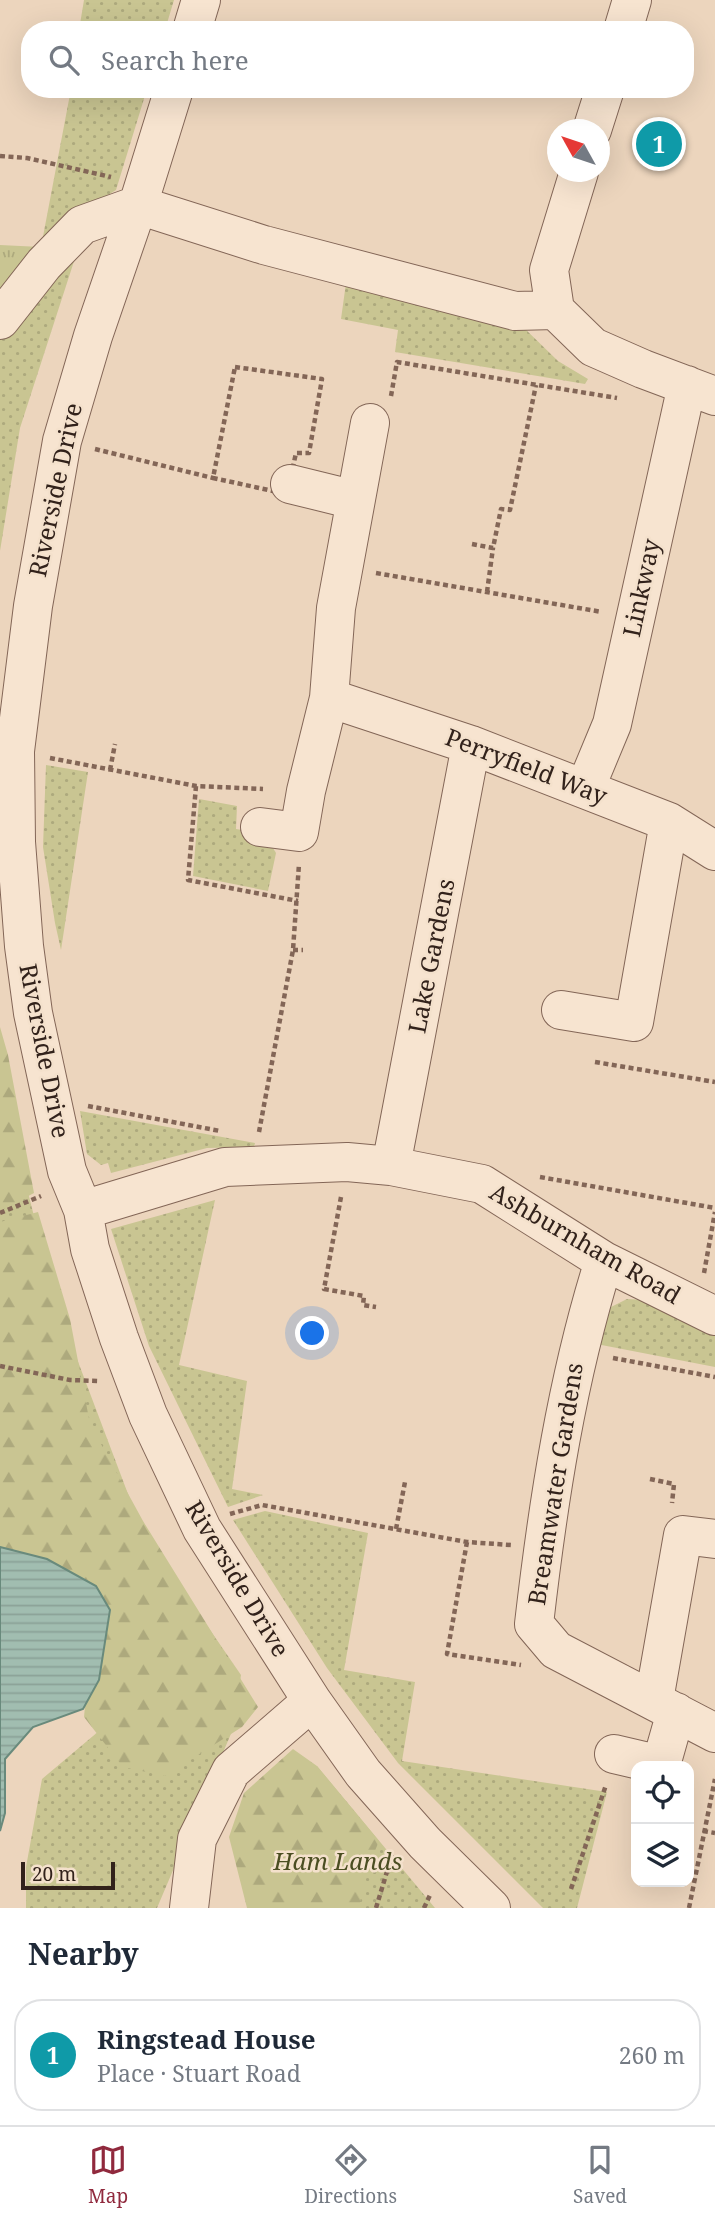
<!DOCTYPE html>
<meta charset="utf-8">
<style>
body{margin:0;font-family:"Noto Serif",serif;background:#f6f6f7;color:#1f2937}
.controls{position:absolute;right:21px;bottom:21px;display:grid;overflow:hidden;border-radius:14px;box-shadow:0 7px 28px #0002}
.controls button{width:63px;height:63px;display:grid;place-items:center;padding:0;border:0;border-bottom:2px solid #e0e1e3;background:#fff;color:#1f2937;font:35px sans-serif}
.compass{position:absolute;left:547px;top:119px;width:63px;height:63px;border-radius:50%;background:#fff;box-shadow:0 7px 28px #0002;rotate:310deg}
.scale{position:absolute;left:21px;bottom:18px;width:94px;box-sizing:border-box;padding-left:7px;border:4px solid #32221b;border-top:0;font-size:19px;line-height:24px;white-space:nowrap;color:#32221b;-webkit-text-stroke:5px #f4e1cc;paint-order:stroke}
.you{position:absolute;left:313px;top:1334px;width:24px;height:24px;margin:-18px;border:5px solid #fff;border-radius:50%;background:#1a73e8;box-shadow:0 0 0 10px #1a73e833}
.badge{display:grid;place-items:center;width:46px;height:46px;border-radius:50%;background:#90293d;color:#fff;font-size:23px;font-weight:700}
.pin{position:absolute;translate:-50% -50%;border:4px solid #fff;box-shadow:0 2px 7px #0006}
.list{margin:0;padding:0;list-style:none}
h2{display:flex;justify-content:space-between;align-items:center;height:91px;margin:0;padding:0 28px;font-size:30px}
h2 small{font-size:23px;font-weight:400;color:#747a83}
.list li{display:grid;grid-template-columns:46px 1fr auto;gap:21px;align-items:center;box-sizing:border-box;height:112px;margin:0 14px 14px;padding:0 14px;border:2px solid #e0e1e3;border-radius:28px}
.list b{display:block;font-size:26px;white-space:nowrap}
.list p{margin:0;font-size:23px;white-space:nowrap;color:#747a83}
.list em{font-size:23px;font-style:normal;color:#747a83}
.icon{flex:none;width:38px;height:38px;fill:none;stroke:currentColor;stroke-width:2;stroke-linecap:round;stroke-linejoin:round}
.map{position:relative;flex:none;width:715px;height:1908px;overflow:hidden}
.search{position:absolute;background:#fff;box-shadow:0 7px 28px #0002;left:21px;right:21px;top:21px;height:77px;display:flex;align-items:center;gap:18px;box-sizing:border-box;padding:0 24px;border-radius:28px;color:#747a83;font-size:26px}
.sheet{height:217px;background:#fff}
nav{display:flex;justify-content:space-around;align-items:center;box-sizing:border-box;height:98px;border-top:2px solid #e0e1e3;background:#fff;font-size:19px;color:#747a83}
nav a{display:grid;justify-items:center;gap:4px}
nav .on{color:#90293d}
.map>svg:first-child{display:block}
.grass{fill:url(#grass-dots)}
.forest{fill:url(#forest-firs)}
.park{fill:url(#park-tufts)}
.water{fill:url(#water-rules);stroke:#698a7c;stroke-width:2}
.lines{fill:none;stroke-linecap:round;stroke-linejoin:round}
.minor-casing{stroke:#836657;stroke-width:40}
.path{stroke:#836657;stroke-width:4.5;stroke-dasharray:5 3.5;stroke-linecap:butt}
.minor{stroke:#f7e4d0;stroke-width:38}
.labels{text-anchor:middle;stroke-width:5;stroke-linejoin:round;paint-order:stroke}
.street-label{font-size:24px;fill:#32221b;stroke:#f4e1cc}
.park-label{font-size:24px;font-style:italic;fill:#4b4e22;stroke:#f4e1cc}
</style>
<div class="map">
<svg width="715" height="1908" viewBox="0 0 715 1908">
<defs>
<pattern id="grass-dots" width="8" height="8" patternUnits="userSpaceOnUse" patternTransform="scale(1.75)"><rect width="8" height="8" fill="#c9c592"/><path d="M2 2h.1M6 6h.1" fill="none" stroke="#ada97d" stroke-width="1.8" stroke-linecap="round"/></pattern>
<pattern id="forest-firs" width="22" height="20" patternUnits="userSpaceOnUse" patternTransform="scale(1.75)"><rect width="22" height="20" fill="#c9c592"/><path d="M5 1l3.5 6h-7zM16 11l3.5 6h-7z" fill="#ada97d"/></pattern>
<pattern id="park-tufts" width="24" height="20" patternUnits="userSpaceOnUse" patternTransform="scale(1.75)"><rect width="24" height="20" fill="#c9c592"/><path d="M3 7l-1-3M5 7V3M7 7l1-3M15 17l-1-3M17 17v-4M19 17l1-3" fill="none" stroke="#ada97d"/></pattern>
<pattern id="water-rules" width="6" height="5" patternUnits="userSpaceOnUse" patternTransform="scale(1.75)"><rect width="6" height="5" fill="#a1bdb0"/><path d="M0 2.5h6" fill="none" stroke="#8ba297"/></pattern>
</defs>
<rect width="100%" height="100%" fill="#ecd5bd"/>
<path class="grass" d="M84 0H174L165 30H79Z
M71 89H147L116 190 65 222 41 247Z
M77 252 20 428 0 551V339Z
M346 283 521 325 558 361 588 379 585 384 395 352 398 330 341 319Z
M46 765 88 772 61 950 55 923 43 847Z
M199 799 237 806 236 829C258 833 264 832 276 853L268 891 193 876Z
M0 1083 57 1306 142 1531 241 1675 233 1729 157 1908H26V1867L42 1779 112 1720 0 1531Z
M80 1111 255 1143 254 1147 207 1148 111 1173 108 1163 101 1165 87 1154Z
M215 1200 179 1365 247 1381 232 1489 263 1495 228 1507 149 1346 111 1229Z
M627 1299 645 1300 715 1334V1367L586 1342 609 1308Z
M265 1511 368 1533 344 1670 415 1682 402 1761 607 1792 577 1908H543L398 1763 327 1668 233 1520Z
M317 1766 435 1908H285Z"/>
<path class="forest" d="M0 1027 8 1055 34 1193 0 1211Z
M38 1212 70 1319 90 1424 143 1521 258 1707 242 1727 165 1776 123 1767 84 1717 88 1674 0 1566V1222Z
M293 1749 317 1766 379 1841 365 1875 359 1908H247L229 1837 244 1793Z"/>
<path class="park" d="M0 245 41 247 0 339Z"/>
<path class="water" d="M0 1547 47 1559 96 1586 110 1610 99 1680 83 1709 33 1727 5 1759V1813L0 1831Z"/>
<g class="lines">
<g class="minor-casing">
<path id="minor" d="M192 30 201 0
M623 30 632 0
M174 89 138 205 93 336 62 441 33 606 15 751 16 842 24 946 33 1013 67 1171 83 1210 90 1249 119 1338 148 1415 202 1529 312 1701 363 1773 425 1843 491 1908
M592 130 605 89
M579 172 549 270 555 310 593 347 643 369 715 396
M0 320 44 264 82 225 138 205 264 245 515 311 555 310
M290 484 355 500
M329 698 471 745 669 822 715 851
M585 789 612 724 687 385
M260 827 299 832 306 791 329 698 336 608 370 423
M561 1010 634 1022 669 822
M391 1166 471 745
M83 1210 225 1167 347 1162 391 1166 482 1184 604 1261 715 1316
M604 1261C567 1378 548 1502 534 1624L556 1650 715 1733
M654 1700 683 1535 715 1539
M614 1754 661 1765 676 1712
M189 1908 197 1839 231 1771 312 1701"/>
</g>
<path class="path" d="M0 156 27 158 111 177
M235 367 322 379 309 453H296L287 494 213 478Z
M391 396 397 362 617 398
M95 449 213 478
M472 544 493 548 501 509 510 510 536 385
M376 573 602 612
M487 592 493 548
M50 758 196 786 263 789
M110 770 115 744
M196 786 188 880 298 901
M293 950H303
M595 1062 715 1082
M88 1106 220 1131
M259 1132 293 950 299 864
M540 1177 715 1208
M341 1197 324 1289 364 1296 363 1305 376 1307
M0 1213 41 1196
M704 1273 715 1212
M613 1358 715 1377
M0 1366 70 1380 99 1381
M650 1479 674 1484 672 1503
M230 1514 262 1505 467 1542 511 1545
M396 1529 405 1482
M467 1542 447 1654 521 1665
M703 1831 715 1833
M571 1889 606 1785
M376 1908 392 1855
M424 1908 430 1895
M689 1908 715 1779"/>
<use href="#minor" class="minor"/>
</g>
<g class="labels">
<g class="street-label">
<text transform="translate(56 490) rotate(-78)" y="8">Riverside Drive</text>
<text transform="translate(642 588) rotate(-78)" y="8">Linkway</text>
<text transform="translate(526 767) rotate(21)" y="8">Perryfield Way</text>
<text transform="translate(432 956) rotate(-79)" y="8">Lake Gardens</text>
<text transform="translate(44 1051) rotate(79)" y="8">Riverside Drive</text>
<text transform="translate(585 1244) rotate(30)" y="8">Ashburnham Road</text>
<text transform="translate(556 1484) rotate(-81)" y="8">Breamwater Gardens</text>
<text transform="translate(237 1579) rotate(59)" y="8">Riverside Drive</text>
</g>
<g class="park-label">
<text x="338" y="1870">Ham Lands</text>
</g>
</g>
</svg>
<div class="controls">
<button><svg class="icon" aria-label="locate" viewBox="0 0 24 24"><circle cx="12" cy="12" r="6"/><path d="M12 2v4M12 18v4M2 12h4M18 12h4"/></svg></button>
<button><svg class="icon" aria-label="layers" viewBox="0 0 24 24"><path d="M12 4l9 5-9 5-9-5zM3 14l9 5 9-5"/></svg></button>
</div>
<svg class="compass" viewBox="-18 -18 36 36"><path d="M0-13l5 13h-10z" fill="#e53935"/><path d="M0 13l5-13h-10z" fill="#747a83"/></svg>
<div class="scale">20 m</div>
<div class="you"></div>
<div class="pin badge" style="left:659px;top:144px;background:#0f9aa8">1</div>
<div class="search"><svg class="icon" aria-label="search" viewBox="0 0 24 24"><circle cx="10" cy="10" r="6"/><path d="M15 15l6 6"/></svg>Search here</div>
</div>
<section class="sheet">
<h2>Nearby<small></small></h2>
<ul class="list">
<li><span class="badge" style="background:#0f9aa8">1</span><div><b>Ringstead House</b><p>Place · Stuart Road</p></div><em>260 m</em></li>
</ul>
</section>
<nav>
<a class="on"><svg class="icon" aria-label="map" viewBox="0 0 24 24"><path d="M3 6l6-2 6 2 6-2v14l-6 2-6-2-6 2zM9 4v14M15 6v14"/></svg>Map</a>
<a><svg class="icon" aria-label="directions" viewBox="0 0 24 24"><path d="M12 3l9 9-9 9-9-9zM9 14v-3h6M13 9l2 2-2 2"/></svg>Directions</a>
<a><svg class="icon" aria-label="saved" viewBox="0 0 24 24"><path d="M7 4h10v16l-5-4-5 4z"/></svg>Saved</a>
</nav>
